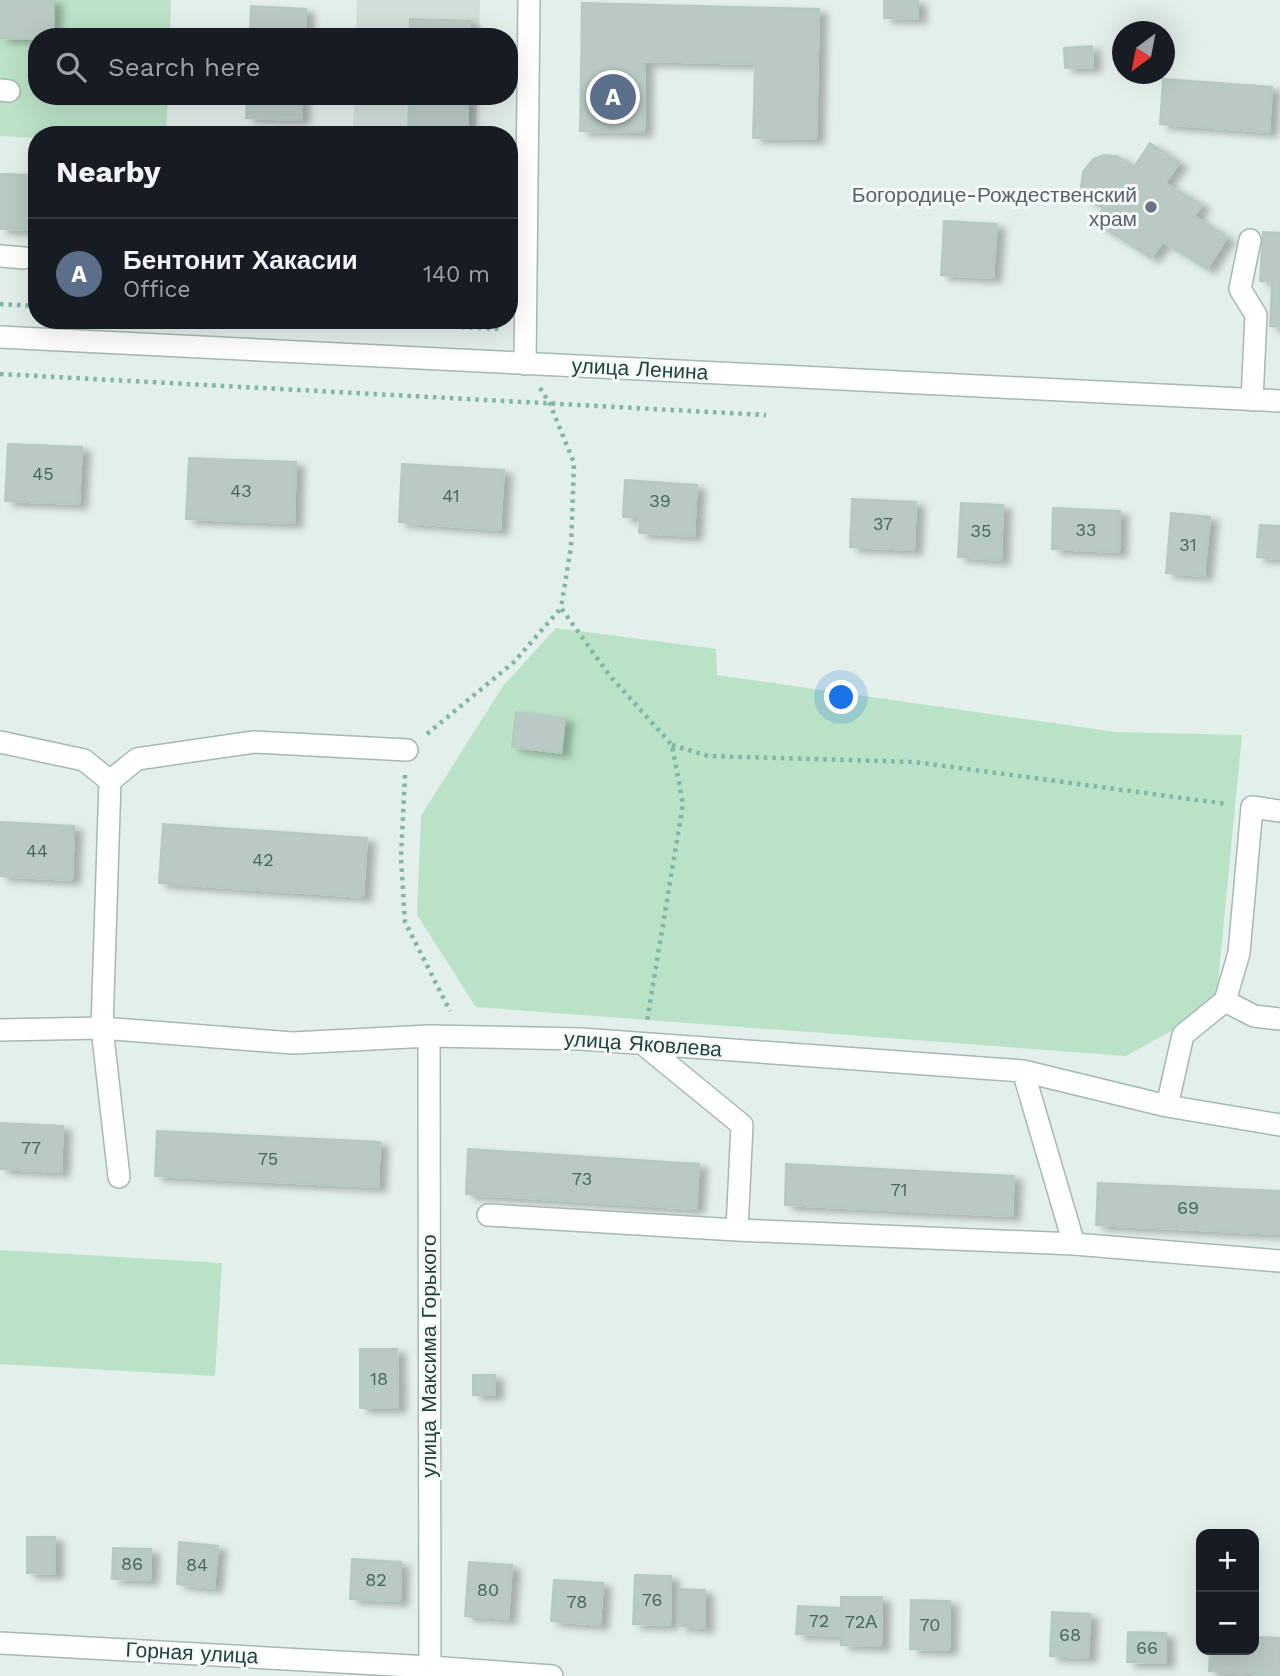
<!DOCTYPE html>
<meta charset="utf-8">
<style>
body{margin:0;font-family:"Work Sans",sans-serif;background:#20242c;color:#f1f3f6}
.controls{position:absolute;right:21px;bottom:21px;display:grid;overflow:hidden;border-radius:14px;box-shadow:0 7px 28px #0002}
.controls button{width:63px;height:63px;display:grid;place-items:center;padding:0;border:0;border-bottom:2px solid #363941;background:#171b24;color:#f1f3f6;font:35px sans-serif}
.compass{position:absolute;left:1112px;top:21px;width:63px;height:63px;border-radius:50%;background:#171b24;box-shadow:0 7px 28px #0002;rotate:212deg}
.you{position:absolute;left:842px;top:698px;width:24px;height:24px;margin:-18px;border:5px solid #fff;border-radius:50%;background:#1a73e8;box-shadow:0 0 0 10px #1a73e833}
.badge{display:grid;place-items:center;width:46px;height:46px;border-radius:50%;background:#b45309;color:#fff;font-size:23px;font-weight:700}
.pin{position:absolute;translate:-50% -50%;border:4px solid #fff;box-shadow:0 2px 7px #0006}
.list{margin:0;padding:0;list-style:none}
h2{display:flex;justify-content:space-between;align-items:center;height:91px;margin:0;padding:0 28px;font-size:30px}
h2 small{font-size:23px;font-weight:400;color:#9ea1a6}
.list li{display:grid;grid-template-columns:46px 1fr auto;gap:21px;align-items:center;box-sizing:border-box;height:112px;padding:0 28px;border-top:2px solid #363941}
.list b{display:block;font-size:26px;white-space:nowrap}
.list p{margin:0;font-size:23px;white-space:nowrap;color:#9ea1a6}
.list em{font-size:23px;font-style:normal;color:#9ea1a6}
.icon{flex:none;width:38px;height:38px;fill:none;stroke:currentColor;stroke-width:2;stroke-linecap:round;stroke-linejoin:round}
.map{position:relative;flex:none;width:1280px;height:1676px;overflow:hidden}
.search{position:absolute;background:#171b24;box-shadow:0 7px 28px #0002;left:28px;top:28px;width:490px;height:77px;display:flex;align-items:center;gap:18px;box-sizing:border-box;padding:0 24px;border-radius:28px;color:#9ea1a6;font-size:26px}
.panel{position:absolute;background:#171b24;box-shadow:0 7px 28px #0002;left:28px;top:126px;width:490px;height:203px;border-radius:28px}
.map>svg:first-child{display:block}
.built{fill:#d1dfd9}
.green{fill:#bae2c7}
.building{fill:#b8cac3;stroke:#b5c9c1;stroke-width:2;filter:url(#shadow)}
.lines{fill:none;stroke-linecap:round;stroke-linejoin:round}
.minor-casing{stroke:#a5b8b2;stroke-width:24}
.path{stroke:#81b5a7;stroke-width:4.5;stroke-dasharray:3.5 5;stroke-linecap:butt}
.minor{stroke:#fff;stroke-width:21}
.worship-dot{fill:#6b7280;stroke:#f5faf8;stroke-width:2.5}
.labels{text-anchor:middle;stroke-width:6;stroke-linejoin:round;paint-order:stroke}
.number-label{font-size:18px;fill:#47645d}
.worship-label{font-size:21px;fill:#5b616d;stroke:#f5faf8;text-anchor:end}
.street-label{font-size:21px;fill:#21423b;stroke:#f5faf8}
</style>
<div class="map">
<svg width="1280" height="1676" viewBox="0 0 1280 1676">
<defs>
<filter id="shadow"><feDropShadow dx="8" dy="4.5" stdDeviation="3.5" flood-color="#0004"/></filter>
</defs>
<rect width="100%" height="100%" fill="#e3efea"/>
<path class="built" d="M357 0H480L479 37H356Z
M354 96H477L476 135H353Z"/>
<path class="green" d="M0 0H171L170 37H37V96H168L166 135H37V138L0 136Z
M556 628 716 649 717 675 1116 732 1242 735 1217 993 1191 1020 1126 1056 476 1007 417 915 421 816 503 686Z
M0 1250 222 1263 215 1376 0 1364Z"/>
<path class="building" d="M0 0H54L53 37H37V39L0 38Z
M884 0H918V19L884 18Z
M582 3 819 9 816 139 753 138 755 64 645 61 644 132 580 131Z
M251 6 306 9 305 37H250Z
M410 19 470 21V37H410Z
M1092 46 1093 67 1065 68 1064 48Z
M1163 79 1272 87 1269 132 1160 124Z
M247 96H302L301 120 246 118Z
M409 96H468V135H408Z
M1150 143 1179 163 1165 183 1202 205 1194 216 1227 237 1207 269 1163 242 1151 258 1096 223 1103 208 1086 198 1081 187 1083 172 1093 159 1104 155 1117 156 1134 167Z
M0 174 37 175V230L0 229Z
M944 221 997 224 993 278 941 275Z
M1263 232 1280 233V327L1270 326 1272 282 1260 281Z
M8 444 82 447 79 504 5 501Z
M189 458 296 462 294 523 186 519Z
M402 464 504 470 500 530 399 522Z
M625 480 697 485 694 536 639 533 640 518 623 517Z
M852 499 916 502 914 550 850 547Z
M961 503 1003 505 1001 560 958 557Z
M1053 508 1120 511 1119 552 1052 549Z
M1171 513 1210 517 1204 576 1166 573Z
M1260 525 1280 526V559L1257 557Z
M516 712 565 718 561 753 512 747Z
M0 822 74 826 72 880 0 876Z
M163 824 367 838 363 897 159 883Z
M0 1123 63 1126 61 1172 0 1169Z
M157 1131 380 1142 378 1187 155 1176Z
M468 1149 699 1164 696 1209 466 1194Z
M786 1164 1014 1176 1012 1216 785 1205Z
M1098 1183 1280 1191V1234L1096 1225Z
M360 1349H397L398 1408H360Z
M473 1375H495V1395H473Z
M27 1537H55V1574L27 1573Z
M179 1542 218 1546 214 1588 177 1584Z
M113 1548 151 1549 150 1580 112 1579Z
M352 1559 401 1562 400 1601 350 1599Z
M469 1562 512 1565 508 1619 465 1616Z
M635 1575 671 1576 670 1625 633 1624Z
M554 1580 603 1583 600 1625 551 1621Z
M679 1589 705 1590V1628L679 1626Z
M841 1597H882L881 1646 841 1645Z
M911 1600 950 1601 949 1650 910 1649Z
M798 1606 841 1608V1636L796 1634Z
M1052 1612 1090 1614 1088 1658 1050 1656Z
M1128 1632 1166 1633V1663L1127 1662Z
M1254 1637 1280 1638V1676L1209 1671 1210 1650H1254Z"/>
<g class="lines">
<g class="minor-casing">
<path id="minor" d="M0 90 9 91
M1250 240 1240 289 1256 315 1252 400
M0 256 24 258
M0 337 1280 401
M525 364 529 0
M0 742 84 760 110 781 137 759 254 742 407 750
M110 781 102 1028 119 1177
M1225 1001 1254 1016 1280 1019
M0 1030 102 1028 293 1043 429 1036 581 1039 1023 1071 1167 1106 1280 1125
M429 1036 430 1676
M643 1044 742 1125 737 1230
M1023 1071 1074 1244
M1167 1106 1183 1035 1225 1001 1239 953 1252 807 1280 811
M488 1215 737 1230 1074 1244 1280 1261
M0 1643 430 1667 552 1676"/>
</g>
<path class="path" d="M0 304 37 306
M325 320 499 329
M0 374 766 415
M540 388 550 404 574 463 571 547 561 608 610 676 672 745 683 804 647 1021
M427 734 514 662 561 608
M672 745 708 756 915 762 1227 804
M405 775 401 858 405 922 450 1011"/>
<use href="#minor" class="minor"/>
</g>
<circle class="worship-dot" cx="1151" cy="207" r="7"/>
<g class="labels">
<g class="number-label">
<text x="43" y="480">45</text>
<text x="241" y="497">43</text>
<text x="451" y="502">41</text>
<text x="660" y="507">39</text>
<text x="883" y="530">37</text>
<text x="1086" y="536">33</text>
<text x="981" y="537">35</text>
<text x="1188" y="551">31</text>
<text x="37" y="857">44</text>
<text x="263" y="866">42</text>
<text x="31" y="1154">77</text>
<text x="268" y="1165">75</text>
<text x="582" y="1185">73</text>
<text x="899" y="1196">71</text>
<text x="1188" y="1214">69</text>
<text x="379" y="1385">18</text>
<text x="132" y="1570">86</text>
<text x="197" y="1571">84</text>
<text x="376" y="1586">82</text>
<text x="488" y="1596">80</text>
<text x="652" y="1606">76</text>
<text x="577" y="1608">78</text>
<text x="819" y="1627">72</text>
<text x="861" y="1628">72А</text>
<text x="930" y="1631">70</text>
<text x="1070" y="1641">68</text>
<text x="1147" y="1654">66</text>
</g>
<g class="worship-label">
<text x="1137" y="202">Богородице-Рождественский<tspan x="1137" dy="24">храм</tspan></text>
</g>
<g class="street-label">
<text transform="translate(640 369) rotate(3)" y="7">улица Ленина</text>
<text transform="translate(643 1044) rotate(4)" y="7">улица Яковлева</text>
<text transform="translate(429 1356) rotate(-90)" y="7">улица Максима Горького</text>
<text transform="translate(192 1653) rotate(3)" y="7">Горная улица</text>
</g>
</g>
</svg>
<div class="controls">
<button>+</button>
<button>−</button>
</div>
<svg class="compass" viewBox="-18 -18 36 36"><path d="M0-13l5 13h-10z" fill="#e53935"/><path d="M0 13l5-13h-10z" fill="#9ea1a6"/></svg>
<div class="you"></div>
<div class="pin badge" style="left:613px;top:97px;background:#5c6f8a">A</div>
<div class="search"><svg class="icon" aria-label="search" viewBox="0 0 24 24"><circle cx="10" cy="10" r="6"/><path d="M15 15l6 6"/></svg>Search here</div>
<section class="panel">
<h2>Nearby<small></small></h2>
<ul class="list">
<li><span class="badge" style="background:#5c6f8a">A</span><div><b>Бентонит Хакасии</b><p>Office</p></div><em>140 m</em></li>
</ul>
</section>
</div>
